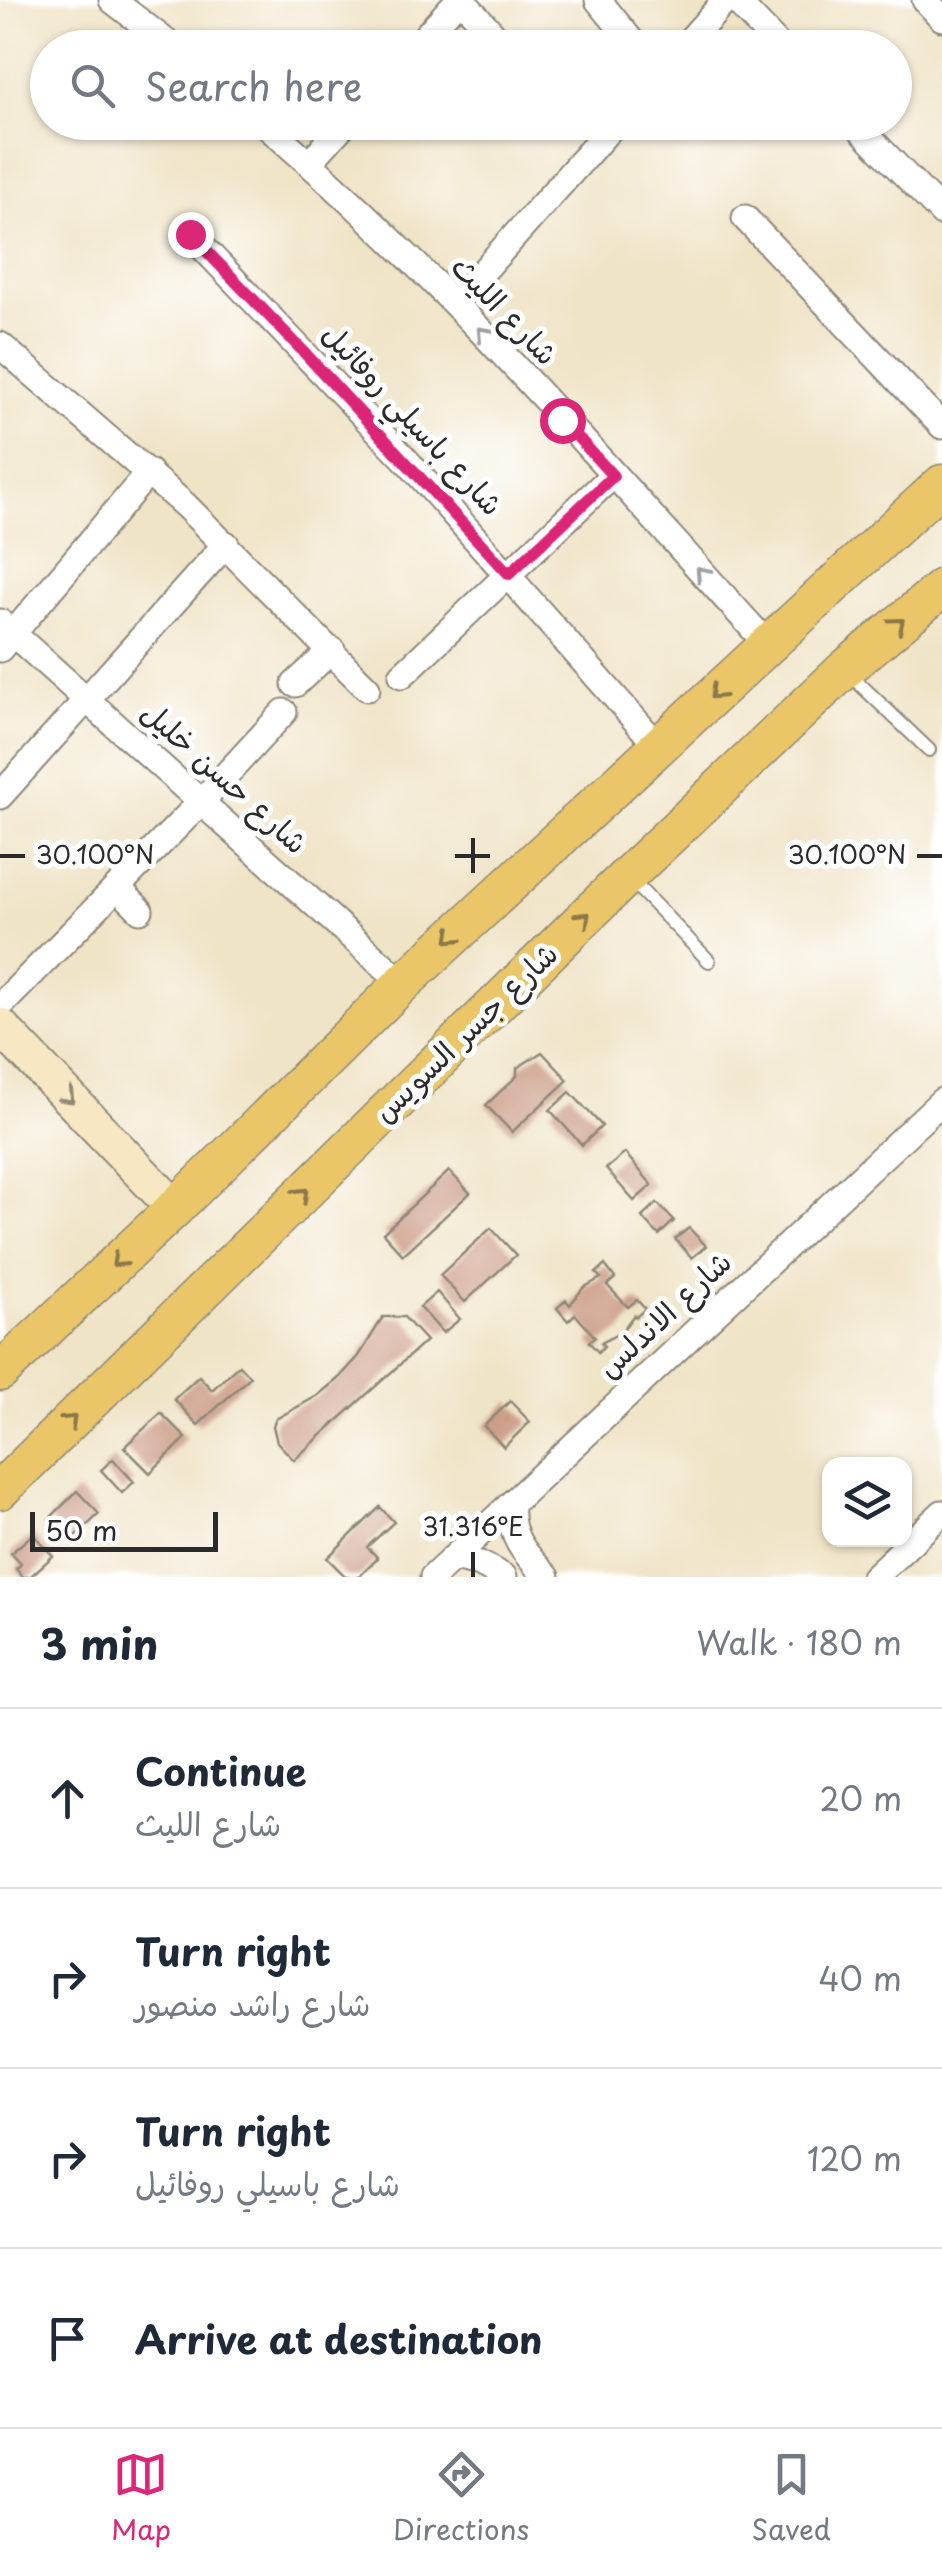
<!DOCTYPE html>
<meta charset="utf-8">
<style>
body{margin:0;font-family:"Playpen Sans","Playpen Sans Arabic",sans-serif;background:#f2f2f3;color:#1f2937}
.controls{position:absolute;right:30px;bottom:30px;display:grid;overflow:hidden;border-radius:20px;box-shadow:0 2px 8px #0004}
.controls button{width:90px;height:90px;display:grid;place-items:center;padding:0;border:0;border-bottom:2px solid #e0e1e3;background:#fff;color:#1f2937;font:50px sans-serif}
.scale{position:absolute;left:30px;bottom:25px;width:188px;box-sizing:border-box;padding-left:10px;border:5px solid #2b2b2b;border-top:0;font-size:28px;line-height:35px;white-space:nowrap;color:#2b2b2b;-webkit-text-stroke:8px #fff;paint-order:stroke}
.stop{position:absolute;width:30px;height:30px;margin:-22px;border:8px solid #db2777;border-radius:50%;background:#fff}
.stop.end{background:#db2777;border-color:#fff;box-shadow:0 2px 10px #0008}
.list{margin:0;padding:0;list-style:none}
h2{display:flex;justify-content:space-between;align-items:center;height:130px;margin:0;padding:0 40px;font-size:42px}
h2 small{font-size:32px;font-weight:400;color:#747a83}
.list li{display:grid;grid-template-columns:65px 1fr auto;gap:30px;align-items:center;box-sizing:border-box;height:180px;padding:0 40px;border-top:2px solid #e0e1e3}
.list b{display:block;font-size:38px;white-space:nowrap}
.list p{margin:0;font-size:32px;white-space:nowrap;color:#747a83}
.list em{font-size:32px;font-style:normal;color:#747a83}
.icon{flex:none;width:55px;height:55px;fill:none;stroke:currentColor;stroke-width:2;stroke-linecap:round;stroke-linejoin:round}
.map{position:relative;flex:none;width:942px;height:1577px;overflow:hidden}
.search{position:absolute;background:#fff;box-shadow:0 2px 8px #0004;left:30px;right:30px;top:30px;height:110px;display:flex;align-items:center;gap:25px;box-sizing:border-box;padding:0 35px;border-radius:55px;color:#747a83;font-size:38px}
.sheet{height:850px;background:#fff}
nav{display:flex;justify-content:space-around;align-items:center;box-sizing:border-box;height:140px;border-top:2px solid #e0e1e3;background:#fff;font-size:28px;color:#747a83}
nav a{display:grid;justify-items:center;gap:5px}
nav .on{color:#db2777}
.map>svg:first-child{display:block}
.building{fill:#cc9d87}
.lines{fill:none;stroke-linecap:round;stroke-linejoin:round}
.lane-casing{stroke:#8e8879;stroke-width:16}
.street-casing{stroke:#8e8879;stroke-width:29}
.secondary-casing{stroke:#8e8879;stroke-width:39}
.primary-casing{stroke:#8e8879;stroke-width:41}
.lane{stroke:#fff;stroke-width:12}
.street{stroke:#fff;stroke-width:25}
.secondary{stroke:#f7e8c3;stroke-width:35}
.primary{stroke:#ebc669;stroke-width:38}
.oneway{stroke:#a0a0a0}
.oneway2{stroke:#8b784a}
.oneway3{stroke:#918a77}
.route{stroke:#db2777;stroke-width:12}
.ticks{fill:none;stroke:#2b2b2b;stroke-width:4}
.labels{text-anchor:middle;stroke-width:10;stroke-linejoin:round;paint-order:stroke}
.street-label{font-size:30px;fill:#2b2b2b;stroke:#fff}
.ticks-label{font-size:25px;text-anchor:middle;fill:#2b2b2b;stroke:#fff;stroke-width:10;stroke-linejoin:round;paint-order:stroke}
</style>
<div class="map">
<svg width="942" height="1577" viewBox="0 0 942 1577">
<rect width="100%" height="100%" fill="#fff"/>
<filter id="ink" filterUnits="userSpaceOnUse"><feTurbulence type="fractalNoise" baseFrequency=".01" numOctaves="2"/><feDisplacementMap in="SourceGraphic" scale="20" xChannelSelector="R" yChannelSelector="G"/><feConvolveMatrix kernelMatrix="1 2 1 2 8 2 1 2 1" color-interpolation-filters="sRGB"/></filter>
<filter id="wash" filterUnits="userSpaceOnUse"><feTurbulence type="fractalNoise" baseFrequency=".0048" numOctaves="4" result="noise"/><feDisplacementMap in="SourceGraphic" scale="40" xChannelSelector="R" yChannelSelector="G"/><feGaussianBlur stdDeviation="2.25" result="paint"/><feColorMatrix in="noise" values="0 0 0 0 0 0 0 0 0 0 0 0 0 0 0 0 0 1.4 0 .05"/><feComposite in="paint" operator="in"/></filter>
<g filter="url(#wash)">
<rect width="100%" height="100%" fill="#f0e4c7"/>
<g id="blocks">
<path class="building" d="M542 1052 568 1080 512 1132 486 1105 517 1076V1068Z
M570 1092 602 1126 582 1145 550 1110Z
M625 1153 652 1185 634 1201 606 1169Z
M449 1171 470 1193 403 1255 383 1233Z
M657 1203 674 1221 659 1235 642 1217Z
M491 1228 516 1255 465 1302 440 1275Z
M689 1228 706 1246 692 1258 675 1239Z
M605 1265 615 1278 607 1285 628 1307 637 1300 645 1309 636 1317 634 1315 621 1332 601 1343 604 1346 598 1352 589 1342 595 1337 575 1314 568 1321 557 1308 566 1300 570 1305 583 1288 601 1278 596 1273Z
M437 1292 460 1319 443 1333 420 1307Z
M383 1317H404L426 1341 294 1460 277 1442 273 1426 276 1419 317 1396 339 1378 359 1356Z
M239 1365 250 1377 198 1425 174 1399 199 1376 212 1390Z
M510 1401 530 1422 504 1447 484 1426Z
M161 1413 186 1438 150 1473 124 1447Z
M113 1459 134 1482 122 1493 101 1470Z
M77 1491 99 1514 71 1541 49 1519Z
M380 1507 394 1522 367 1547 378 1558 359 1577H346L327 1558Z
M33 1534 53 1556 30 1577H23L16 1569 21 1564 11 1553Z"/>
</g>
</g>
<g filter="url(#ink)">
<use href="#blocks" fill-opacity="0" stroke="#8e8879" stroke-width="2.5"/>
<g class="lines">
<g class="lane-casing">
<path id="lane" d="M848 673 929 750
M631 880 709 961"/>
</g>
<g class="street-casing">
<path id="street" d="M112 0 174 48
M462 0 492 33
M598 0 637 48
M735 0 781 48
M925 0 942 18
M415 48 458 0
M683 48 726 0
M262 122C447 280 605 466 768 645
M854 122 942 213
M309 163 346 122
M745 218 942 426
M190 234 407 461 658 746
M455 303 616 122
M0 345 186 506 367 688
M0 622 403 983
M0 649 149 472
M402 675 613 475
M295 684 332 650
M0 796 226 544
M117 887 140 910
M0 1006 201 802 284 712
M511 1504C508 1537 526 1555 547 1577
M453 1558 480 1564 504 1577
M433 1577 942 1101
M874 1577 942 1513"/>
</g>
<g class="secondary-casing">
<path id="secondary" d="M0 1026 175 1208"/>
</g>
<g class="primary-casing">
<path id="primary" d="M0 1372 175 1208 403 983 942 484
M0 1490 627 876 844 670 942 588"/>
</g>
<use href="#lane" class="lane"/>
<use href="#street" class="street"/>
<use href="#secondary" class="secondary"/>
<use href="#primary" class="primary"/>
</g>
<defs><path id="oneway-chevron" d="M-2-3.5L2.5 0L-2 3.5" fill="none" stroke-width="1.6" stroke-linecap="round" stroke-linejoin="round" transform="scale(2.5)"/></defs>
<g class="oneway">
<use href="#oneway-chevron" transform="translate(483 333) rotate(-133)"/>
<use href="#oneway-chevron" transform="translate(702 573) rotate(-132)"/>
</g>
<g class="oneway2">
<use href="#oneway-chevron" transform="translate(898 624) rotate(-40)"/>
<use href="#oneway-chevron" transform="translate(716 693) rotate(137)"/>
<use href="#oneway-chevron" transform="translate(584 918) rotate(-44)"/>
<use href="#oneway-chevron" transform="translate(452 937) rotate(137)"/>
<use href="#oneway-chevron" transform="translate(302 1194) rotate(-44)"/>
<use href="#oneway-chevron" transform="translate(118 1261) rotate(137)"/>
<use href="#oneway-chevron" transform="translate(70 1421) rotate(-44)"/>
</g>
<use class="oneway3" href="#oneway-chevron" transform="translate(68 1097) rotate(46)"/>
</g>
<g class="lines" filter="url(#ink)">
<path class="route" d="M190 234 302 350 509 574 613 476 562 420"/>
</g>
<path class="ticks" d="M473 838V873M0 856H25M455 856H490M917 856H942M473 1552V1577"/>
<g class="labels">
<g class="street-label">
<text transform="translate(504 311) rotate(46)" y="10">شارع الليث</text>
<text transform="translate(412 420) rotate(47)" y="10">شارع باسيلي روفائيل</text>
<text transform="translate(224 778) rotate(42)" y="10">شارع حسن خليل</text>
<text transform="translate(466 1033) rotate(-44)" y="10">شارع جسر السويس</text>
<text transform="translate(665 1315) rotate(-43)" y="10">شارع الاندلس</text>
</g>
</g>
<g class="ticks-label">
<text x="95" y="864">30.100°N</text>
<text x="847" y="864">30.100°N</text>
<text x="473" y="1536">31.316°E</text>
</g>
</svg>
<div class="controls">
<button><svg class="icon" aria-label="layers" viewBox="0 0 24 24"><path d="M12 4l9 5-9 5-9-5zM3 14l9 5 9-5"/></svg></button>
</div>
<div class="scale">50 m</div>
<div class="stop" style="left:562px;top:420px"></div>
<div class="stop end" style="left:190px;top:234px"></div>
<div class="search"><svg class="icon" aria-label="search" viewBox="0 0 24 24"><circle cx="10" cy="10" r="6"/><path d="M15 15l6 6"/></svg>Search here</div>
</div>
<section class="sheet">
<h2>3 min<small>Walk · 180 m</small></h2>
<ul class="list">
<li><svg class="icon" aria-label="ahead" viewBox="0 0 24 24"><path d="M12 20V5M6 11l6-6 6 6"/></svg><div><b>Continue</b><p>شارع الليث</p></div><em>20 m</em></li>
<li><svg class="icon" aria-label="right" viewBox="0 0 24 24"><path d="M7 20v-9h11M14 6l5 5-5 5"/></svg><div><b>Turn right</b><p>شارع راشد منصور</p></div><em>40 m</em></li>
<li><svg class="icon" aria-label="right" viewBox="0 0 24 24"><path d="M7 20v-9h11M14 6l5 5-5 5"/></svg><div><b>Turn right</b><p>شارع باسيلي روفائيل</p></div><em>120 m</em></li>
<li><svg class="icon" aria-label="arrive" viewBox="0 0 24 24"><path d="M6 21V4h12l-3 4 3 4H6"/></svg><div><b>Arrive at destination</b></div></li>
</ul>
</section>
<nav>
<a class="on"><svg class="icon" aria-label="map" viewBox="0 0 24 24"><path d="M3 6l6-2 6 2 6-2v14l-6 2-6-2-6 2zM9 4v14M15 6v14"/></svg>Map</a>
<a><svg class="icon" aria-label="directions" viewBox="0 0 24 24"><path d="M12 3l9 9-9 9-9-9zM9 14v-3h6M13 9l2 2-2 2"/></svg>Directions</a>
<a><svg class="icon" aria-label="saved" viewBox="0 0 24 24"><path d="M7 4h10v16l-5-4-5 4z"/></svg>Saved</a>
</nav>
